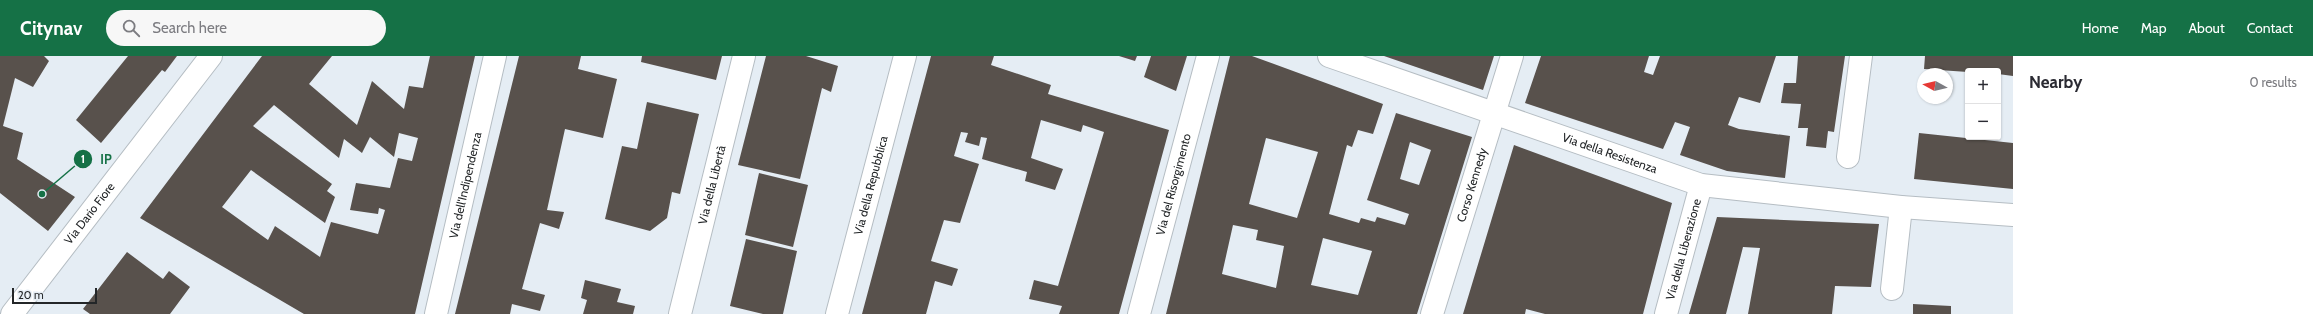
<!DOCTYPE html>
<meta charset="utf-8">
<style>
body{margin:0;font-family:Cabin,sans-serif;background:#f7f7f7;color:#2b2b33}
.controls{position:absolute;right:12px;top:12px;display:grid;overflow:hidden;border-radius:4px;box-shadow:0 1px 3px #0004}
.controls button{width:36px;height:36px;display:grid;place-items:center;padding:0;border:0;border-bottom:1px solid #e1e1e2;background:#fff;color:#2b2b33;font:20px sans-serif}
.compass{position:absolute;left:1917px;top:12px;width:36px;height:36px;border-radius:50%;background:#fff;box-shadow:0 1px 3px #0004;rotate:278deg}
.scale{position:absolute;left:12px;bottom:10px;width:85px;box-sizing:border-box;padding-left:4px;border:2px solid #232628;border-top:0;font-size:11px;line-height:14px;white-space:nowrap;color:#232628;-webkit-text-stroke:3px #e5edf4;paint-order:stroke}
.list{margin:0;padding:0;list-style:none}
h2{display:flex;justify-content:space-between;align-items:center;height:52px;margin:0;padding:0 16px;font-size:17px}
h2 small{font-size:13px;font-weight:400;color:#7c7c81}
.icon{flex:none;width:22px;height:22px;fill:none;stroke:currentColor;stroke-width:2;stroke-linecap:round;stroke-linejoin:round}
.map{position:relative;flex:none;width:2013px;height:258px;overflow:hidden}
header{display:flex;align-items:center;gap:24px;box-sizing:border-box;height:56px;padding:0 20px;background:#157146;color:#fff}
header strong{font-size:19px}
nav{display:flex;gap:22px;margin-inline-start:auto;font-size:14px}
.search{width:280px;height:36px;background:#f7f7f7;display:flex;align-items:center;gap:10px;box-sizing:border-box;padding:0 14px;border-radius:22px;color:#7c7c81;font-size:15px}
main{display:flex}
aside{flex:1;background:#fff}
.map>svg:first-child{display:block}
.building{fill:#58514c;fill-rule:evenodd}
.lines{fill:none;stroke-linecap:round;stroke-linejoin:round}
.street-casing{stroke:#b5bdc3;stroke-width:24}
.secondary-casing{stroke:#b5bdc3;stroke-width:24}
.street{stroke:#fff;stroke-width:22}
.secondary{stroke:#fff;stroke-width:22}
.labels{text-anchor:middle;stroke-width:4;stroke-linejoin:round;paint-order:stroke}
.street-label{font-size:12px;fill:#232628;stroke:#e5edf4}
.leader{fill:none;stroke:#157146;stroke-width:1.5}
.callout-dot{fill:#157146;stroke:#e5edf4;stroke-width:1.5}
.mark-label{font-size:12px;text-anchor:middle;font-weight:bold;fill:#fff}
.callout-label{font-size:13px;text-anchor:middle;font-weight:bold;fill:#157146;stroke:#e5edf4;stroke-width:4;stroke-linejoin:round;paint-order:stroke}
</style>
<header>
<strong>Citynav</strong>
<div class="search"><svg class="icon" aria-label="search" viewBox="0 0 24 24"><circle cx="10" cy="10" r="6"/><path d="M15 15l6 6"/></svg>Search here</div>
<nav><a>Home</a><a>Map</a><a>About</a><a>Contact</a></nav>
</header>
<main>
<div class="map">
<svg width="2013" height="258" viewBox="0 0 2013 258">
<rect width="100%" height="100%" fill="#e5edf4"/>
<path class="building" d="M0 0H44L49 5 33 31 15 22 3 70 23 77 17 103 75 141 48 175 0 137Z
M128 0H177L165 16 162 14 101 87 76 64Z
M262 0H332L309 28 357 69 372 25 404 53 409 30 423 32 430 0H475L415 258H304L140 162ZM274 49 339 102 344 83 362 97 370 81 394 101 399 77 418 82 412 105 398 102 390 132 356 127 350 154 378 158 379 152 385 154 378 178 331 166 320 201 275 170 268 184 222 151 251 114 325 167 335 141 327 135 332 128 253 70Z
M519 0H581L578 13 617 23 603 82 565 73 547 154 564 156 559 173 540 167 522 233 545 239 540 255 512 248 510 258H455Z
M642 0H722L716 24 641 6Z
M766 0H806L838 10 831 36 822 32 800 123 738 109Z
M931 0H994L991 9 1051 29 1048 38 1169 74 1119 258H1059L1062 250 1029 243 1034 224 1058 230 1104 76 1083 69 1081 76 1041 64 1031 102 1063 113 1055 134 1025 125 1027 116 982 103 987 82 981 81 979 90 965 86 968 77 961 76 954 100 979 108 960 167 944 164 931 205 958 213 952 230 935 225 926 258H862Z
M1119 0H1137L1135 5Z
M1151 0H1187L1176 35 1144 21Z
M1230 0H1252L1383 48 1373 78 1358 74 1352 91 1347 89 1329 158 1359 167 1361 162 1375 166 1377 161 1405 169 1409 158 1367 144 1396 57 1472 81 1417 258H1166ZM1266 82 1318 96 1297 162 1249 148ZM1410 86 1431 94 1419 129 1400 123ZM1233 169 1258 174 1256 184 1284 190 1276 232 1222 218ZM1323 182 1372 195 1358 239 1311 229Z
M1384 0H1494L1483 34Z
M1541 0H1649L1644 16 1653 19 1660 0H1776L1760 47 1739 41 1728 69 1739 73 1790 80 1785 122 1727 115 1680 99 1690 71 1675 66 1663 93 1525 47Z
M1798 0H1845L1834 76 1828 75 1826 92 1806 90 1808 72H1798L1801 48 1781 47 1784 27H1796Z
M1925 0H2013V20L1998 18V15L1968 16 1924 13Z
M647 46 699 58 680 138 672 136 667 162 650 175 605 163 622 90 637 93Z
M1919 77 2013 87V133L1914 123Z
M1514 89 1672 147 1643 258H1545L1526 253 1525 258H1463Z
M759 117 808 129 793 191 745 179Z
M1717 161 1879 168 1871 231 1835 230 1832 258H1748L1760 192 1743 191 1726 258H1689Z
M746 183 797 195 783 258H763L730 250Z
M127 196 163 223 169 215 190 231 170 258H90L83 253Z
M585 224 621 233 617 246 635 250 633 258H583L587 244 581 242Z
M1913 248 1951 250V258H1913Z"/>
<g class="lines">
<g class="street-casing">
<g id="street">
<path id="s1" d="M1329 0 1701 129 1901 151 2013 159"/>
<path d="M1848 101 1861 0"/>
<path d="M1892 233 1901 151"/>
<path id="s2" d="M436 258 495 0"/>
<path id="s3" d="M680 258 744 0"/>
<path id="s4" d="M837 258 905 0"/>
<path id="s5" d="M1139 258 1208 0"/>
<path id="s6" d="M1432 258 1512 0"/>
<path id="s7" d="M1666 258 1701 129"/>
</g>
</g>
<g class="secondary-casing">
<g id="secondary">
<path id="s8" d="M12 258 211 0"/>
</g>
</g>
<use href="#street" class="street"/>
<use href="#secondary" class="secondary"/>
</g>
<g class="labels">
<g class="street-label">
<text dy="4" stroke="none"><textPath href="#s1" startOffset="297">Via della Resistenza</textPath></text>
<text dy="4" stroke="none"><textPath href="#s2" startOffset="132">Via dell'Indipendenza</textPath></text>
<text dy="4" stroke="none"><textPath href="#s3" startOffset="133">Via della Libertà</textPath></text>
<text dy="4" stroke="none"><textPath href="#s4" startOffset="133">Via della Repubblica</textPath></text>
<text dy="4" stroke="none"><textPath href="#s5" startOffset="134">Via del Risorgimento</textPath></text>
<text dy="4" stroke="none"><textPath href="#s6" startOffset="135">Corso Kennedy</textPath></text>
<text dy="4" stroke="none"><textPath href="#s8" startOffset="127">Via Dario Fiore</textPath></text>
<text dy="4" stroke="none"><textPath href="#s7" startOffset="67">Via della Liberazione</textPath></text>
</g>
</g>
<path class="leader" d="M42 138L83 103"/>
<g class="callout-dot">
<circle cx="42" cy="138" r="4"/>
<circle cx="83" cy="103" r="10"/>
</g>
<g class="mark-label">
<text x="83" y="107">1</text>
</g>
<g class="callout-label">
<text x="106" y="108">IP</text>
</g>
</svg>
<div class="controls">
<button>+</button>
<button>−</button>
</div>
<svg class="compass" viewBox="-18 -18 36 36"><path d="M0-13l5 13h-10z" fill="#e53935"/><path d="M0 13l5-13h-10z" fill="#7c7c81"/></svg>
<div class="scale">20 m</div>
</div>
<aside>
<h2>Nearby<small>0 results</small></h2>
<ul class="list">
</ul>
</aside>
</main>
